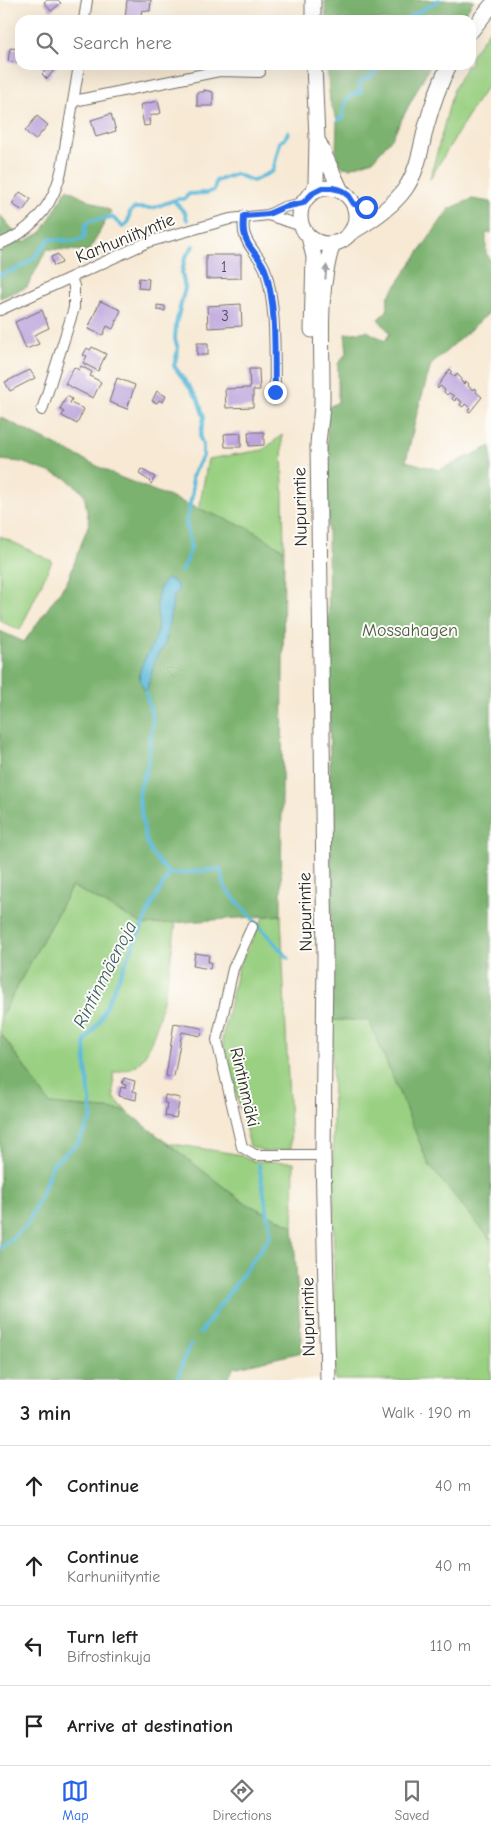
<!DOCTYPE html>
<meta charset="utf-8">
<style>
body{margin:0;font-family:"Comic Neue",sans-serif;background:#f2f2f2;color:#222}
.stop{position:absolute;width:15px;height:15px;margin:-11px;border:4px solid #2563eb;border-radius:50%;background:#fff}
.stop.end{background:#2563eb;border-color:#fff;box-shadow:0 1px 5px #0008}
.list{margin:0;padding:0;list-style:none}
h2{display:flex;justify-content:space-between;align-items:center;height:65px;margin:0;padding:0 20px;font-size:21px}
h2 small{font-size:16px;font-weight:400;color:#767676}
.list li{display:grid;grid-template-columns:32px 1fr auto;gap:15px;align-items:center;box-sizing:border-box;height:80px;padding:0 20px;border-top:1px solid #e0e0e0}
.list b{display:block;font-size:19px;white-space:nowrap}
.list p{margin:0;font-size:16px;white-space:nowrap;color:#767676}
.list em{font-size:16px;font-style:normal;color:#767676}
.icon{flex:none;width:28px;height:28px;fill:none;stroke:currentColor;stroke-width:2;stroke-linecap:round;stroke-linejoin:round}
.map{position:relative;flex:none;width:491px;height:1380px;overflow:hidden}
.search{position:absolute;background:#fff;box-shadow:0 5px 20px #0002;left:15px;right:15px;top:15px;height:55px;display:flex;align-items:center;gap:12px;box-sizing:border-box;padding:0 18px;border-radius:15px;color:#767676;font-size:19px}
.sheet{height:385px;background:#fff}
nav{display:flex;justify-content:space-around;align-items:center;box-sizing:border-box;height:70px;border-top:1px solid #e0e0e0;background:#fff;font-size:14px;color:#767676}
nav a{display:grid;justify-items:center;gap:2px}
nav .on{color:#2563eb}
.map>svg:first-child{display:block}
.green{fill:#9ad082;stroke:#627e56}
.forest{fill:#7bb270;stroke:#536e4e}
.water{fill:#5bbad9;stroke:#437282}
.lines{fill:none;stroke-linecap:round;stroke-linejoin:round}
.stream{stroke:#5bbad9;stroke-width:4}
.building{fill:#baa0db}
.minor-casing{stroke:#726e66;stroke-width:12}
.secondary-casing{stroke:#726e66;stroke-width:17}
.minor{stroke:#fff;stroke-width:10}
.secondary{stroke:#fff;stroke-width:15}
.oneway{fill:#a0a0a0}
.route{stroke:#2563eb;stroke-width:6}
.labels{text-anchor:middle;stroke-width:4;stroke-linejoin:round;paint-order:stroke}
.number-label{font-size:15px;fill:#4f4857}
.street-label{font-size:18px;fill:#2b2b2b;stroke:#fdfcf7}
.park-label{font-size:18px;fill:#4c5d45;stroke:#fdfcf7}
.water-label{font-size:19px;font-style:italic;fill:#3c5d68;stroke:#fdfcf7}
</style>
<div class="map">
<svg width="491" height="1380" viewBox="0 0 491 1380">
<rect width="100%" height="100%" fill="#fdfcf7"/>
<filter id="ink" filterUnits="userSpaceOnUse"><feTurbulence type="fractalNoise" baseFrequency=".02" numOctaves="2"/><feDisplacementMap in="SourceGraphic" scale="10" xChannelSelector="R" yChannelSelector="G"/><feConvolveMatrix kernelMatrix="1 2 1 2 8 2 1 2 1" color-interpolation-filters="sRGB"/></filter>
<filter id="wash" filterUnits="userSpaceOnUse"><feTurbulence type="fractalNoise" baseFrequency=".0096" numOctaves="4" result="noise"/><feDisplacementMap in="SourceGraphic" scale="20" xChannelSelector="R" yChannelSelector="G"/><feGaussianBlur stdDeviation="1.12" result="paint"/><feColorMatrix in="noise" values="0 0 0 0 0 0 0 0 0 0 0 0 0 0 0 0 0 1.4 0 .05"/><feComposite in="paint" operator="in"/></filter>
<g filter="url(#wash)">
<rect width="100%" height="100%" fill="#f7e9d4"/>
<path class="green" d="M491 28V81L475 104 430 179 453 91 467 65H471V57L473 53Z
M282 435 284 550 250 529 199 509 208 459 263 450Z
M0 536 52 561 20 630 0 621Z
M72 886 144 925 176 922C172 950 159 1054 135 1066 129 1070 120 1071 113 1073L114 1097 126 1111 50 1104 0 1032V1018Z
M281 915 291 1149 266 1152 250 1146 222 1039 238 968 264 916Z
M332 1020H369L429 1165 491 1240V1380H335Z
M167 1143 236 1154 253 1161 294 1162 293 1226 243 1202Z"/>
<path class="forest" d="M325 0H474L460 20H326Z
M327 65H430L392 138 373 160 350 168 343 167 339 162 336 153 337 120 330 102Z
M67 189 111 211 89 251 47 249 27 287 0 298V215L24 242 42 232Z
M472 199 491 202V233H486V253L491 261V311L431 365 417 413 406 461 439 470 491 446V1240L429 1165 369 1020H332L327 408 338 402V364L347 352 345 334 367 331 385 341 390 333 378 319 387 311 388 297 449 209Z
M0 417 117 476 250 529 284 550 281 915 144 925 72 886 0 1018V631L24 642 68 580 89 523 84 494 66 478 21 462 0 460Z
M0 1032 50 1104 126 1111 243 1202 293 1226 302 1352 234 1368 227 1380H0Z"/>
<path class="water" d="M167 579 174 581 179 589 174 596 165 645 156 657 146 693C142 686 138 679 140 671 143 658 153 648 156 635 162 614 149 595 167 579Z"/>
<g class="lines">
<path class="stream" d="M405 20 439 0
M338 120 342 118C344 105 345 95 361 92L359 84 362 80 370 77 382 65
M174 201 185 213 187 220
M0 275C26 267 33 261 49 239L73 241 83 239 85 235V226L90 221 112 217 123 227 128 222 130 212 135 208H153L177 199H184L189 194 207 193 214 190 216 181 236 174 253 181 273 171 280 142 285 139 288 132
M181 571 186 563 191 547 186 522 193 491 192 477 203 456V445L200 438 204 417 198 399 174 366 178 349 175 339 176 324 185 288 182 273 185 258 193 246
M146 693 153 720 147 767 140 788 139 799 145 836 151 853 169 874
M169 874 220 869 225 888 288 958
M0 1248 27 1225 42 1193 52 1165 78 1143 92 1117 86 1067 85 1041 99 1022 153 902 169 874
M200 1333 271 1235 259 1165
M177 1380 187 1351 191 1345"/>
</g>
<g id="blocks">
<path class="building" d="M47 0H58L61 3 51 11 44 2Z
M127 0H151L150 11 142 10 140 20 125 18Z
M10 48 20 49V56H18L17 63 8 61Z
M40 65H58L47 79 42 74 46 70Z
M204 90 213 92V106H197V92H204Z
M158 101 161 113 150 116 151 118 149 119 150 125 144 126 140 105Z
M111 114 116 131 96 137 91 120Z
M37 116 48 125 35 140 25 131Z
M20 192 31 199 23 211 12 204Z
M58 254 62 263 54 266 51 257Z
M206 255H241V278L206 279Z
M139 278 149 279 148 289 138 288Z
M100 301 121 310 113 329 107 326 103 335 88 329Z
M241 304 242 326 208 328 207 306Z
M157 305 165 306V311L157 310Z
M42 310 49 328 34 335 39 344 26 349 15 322Z
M197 343H208V355H197Z
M92 347 106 354 98 371 83 363 87 356 83 355 87 348 90 350Z
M81 366 92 372 90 376 101 382 93 398 65 384 74 367 79 370Z
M249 369H259L260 390H253V407L226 408 225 389 250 388Z
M450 369 452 371 450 373 455 377 457 374 461 378 460 380 464 384 466 381 469 384 468 386 473 390 474 388 477 390 476 392 482 397 470 412 468 411 470 408 465 404 463 407 460 405 462 402 456 398 455 401 452 399 454 396 449 393 447 395 444 392 445 390 440 386 438 389 437 387Z
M30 370 35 378 10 391 5 382Z
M117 378 135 385 127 409 109 402Z
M157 391 166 396 163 402 159 400 157 403 152 401Z
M67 396 72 399 70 403 84 409 77 424 62 416 64 412 60 409Z
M248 432H264V445L249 446Z
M241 433V447H225L224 434Z
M141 469 155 477 151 484 149 482 150 481 139 474Z
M195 953 209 955 208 962H211L210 969 193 966Z
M174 1023 202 1028 201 1036 182 1032 174 1077 166 1076Z
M124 1078 135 1081 133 1091 137 1092 136 1100 119 1096 121 1087 125 1088 126 1085 122 1084Z
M165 1095 180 1098 176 1118 165 1116 167 1103H164Z"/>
</g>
</g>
<g filter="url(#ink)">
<use href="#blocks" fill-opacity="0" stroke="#726e66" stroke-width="1"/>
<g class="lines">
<g class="minor-casing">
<path id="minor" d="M84 20 87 0
M74 101 219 71 260 72
M268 215 302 226
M244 216C244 221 243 227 244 232 247 248 262 257 266 272 277 313 274 351 275 392
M0 244C27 233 49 211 58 182 63 169 64 154 66 141 71 116 75 90 79 65
M0 310 148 242 230 219 268 215 284 207 303 203
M42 410 74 308V286L71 278
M252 927 233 969 217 1040 242 1147 255 1155H323"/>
</g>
<g class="secondary-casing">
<path id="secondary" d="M313 0V20
M471 31 491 6
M319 143 341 191
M300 216a28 28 0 1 1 56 0a28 28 0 1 1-56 0Z
M313 192 316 184 317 139 314 65
M352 232C369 222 394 205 405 189 418 171 421 147 426 127 432 105 439 85 449 65
M309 237 314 257 312 330
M328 1380 323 1155 325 956 318 444C319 430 322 415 322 401 323 349 316 293 333 243"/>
</g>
<use href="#minor" class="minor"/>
<use href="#secondary" class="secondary"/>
</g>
<defs><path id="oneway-solid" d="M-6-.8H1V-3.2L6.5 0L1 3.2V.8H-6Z" transform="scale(1.25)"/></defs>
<use class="oneway" href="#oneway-solid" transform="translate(326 272) rotate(-85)"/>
</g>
<g class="lines" filter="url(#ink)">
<path class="route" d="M275 392C274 352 277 312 266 272 262 257 246 248 244 232 243 227 244 221 244 216L268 214 284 207 303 203 314 192 322 188H332L341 190 349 196 354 204 366 207"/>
</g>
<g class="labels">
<g class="number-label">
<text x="224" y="272">1</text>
<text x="225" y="321">3</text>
</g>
<g class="street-label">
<text transform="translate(125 238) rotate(-22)" y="6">Karhuniityntie</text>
<text transform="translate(300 507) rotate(-91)" y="6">Nupurintie</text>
<text transform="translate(305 912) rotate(-91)" y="6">Nupurintie</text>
<text transform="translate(245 1087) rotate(77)" y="6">Rintinmäki</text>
<text transform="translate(308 1317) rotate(-91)" y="6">Nupurintie</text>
</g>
<g class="park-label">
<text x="410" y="636">Mossahagen</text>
</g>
<g class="water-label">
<text transform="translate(104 974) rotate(-63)" y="7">Rintinmäenoja</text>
</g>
</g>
</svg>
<div class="stop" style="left:366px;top:207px"></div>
<div class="stop end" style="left:275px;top:392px"></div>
<div class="search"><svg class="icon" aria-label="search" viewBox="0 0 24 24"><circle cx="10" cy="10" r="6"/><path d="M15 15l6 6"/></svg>Search here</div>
</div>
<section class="sheet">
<h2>3 min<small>Walk · 190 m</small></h2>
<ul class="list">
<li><svg class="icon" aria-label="ahead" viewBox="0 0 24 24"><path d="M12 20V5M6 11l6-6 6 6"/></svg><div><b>Continue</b></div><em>40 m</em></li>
<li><svg class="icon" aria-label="ahead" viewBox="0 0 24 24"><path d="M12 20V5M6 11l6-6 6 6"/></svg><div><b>Continue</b><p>Karhuniityntie</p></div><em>40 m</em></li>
<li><svg class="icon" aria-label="left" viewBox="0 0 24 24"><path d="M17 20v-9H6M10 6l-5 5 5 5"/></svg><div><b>Turn left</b><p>Bifrostinkuja</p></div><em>110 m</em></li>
<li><svg class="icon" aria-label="arrive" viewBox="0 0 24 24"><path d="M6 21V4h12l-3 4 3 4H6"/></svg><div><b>Arrive at destination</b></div></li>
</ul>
</section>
<nav>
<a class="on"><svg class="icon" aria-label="map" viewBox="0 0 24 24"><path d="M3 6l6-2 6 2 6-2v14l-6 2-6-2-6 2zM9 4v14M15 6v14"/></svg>Map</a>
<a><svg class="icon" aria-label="directions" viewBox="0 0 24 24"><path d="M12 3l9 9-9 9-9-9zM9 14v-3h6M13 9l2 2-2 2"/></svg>Directions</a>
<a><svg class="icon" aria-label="saved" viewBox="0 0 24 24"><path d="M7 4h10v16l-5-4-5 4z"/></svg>Saved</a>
</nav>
